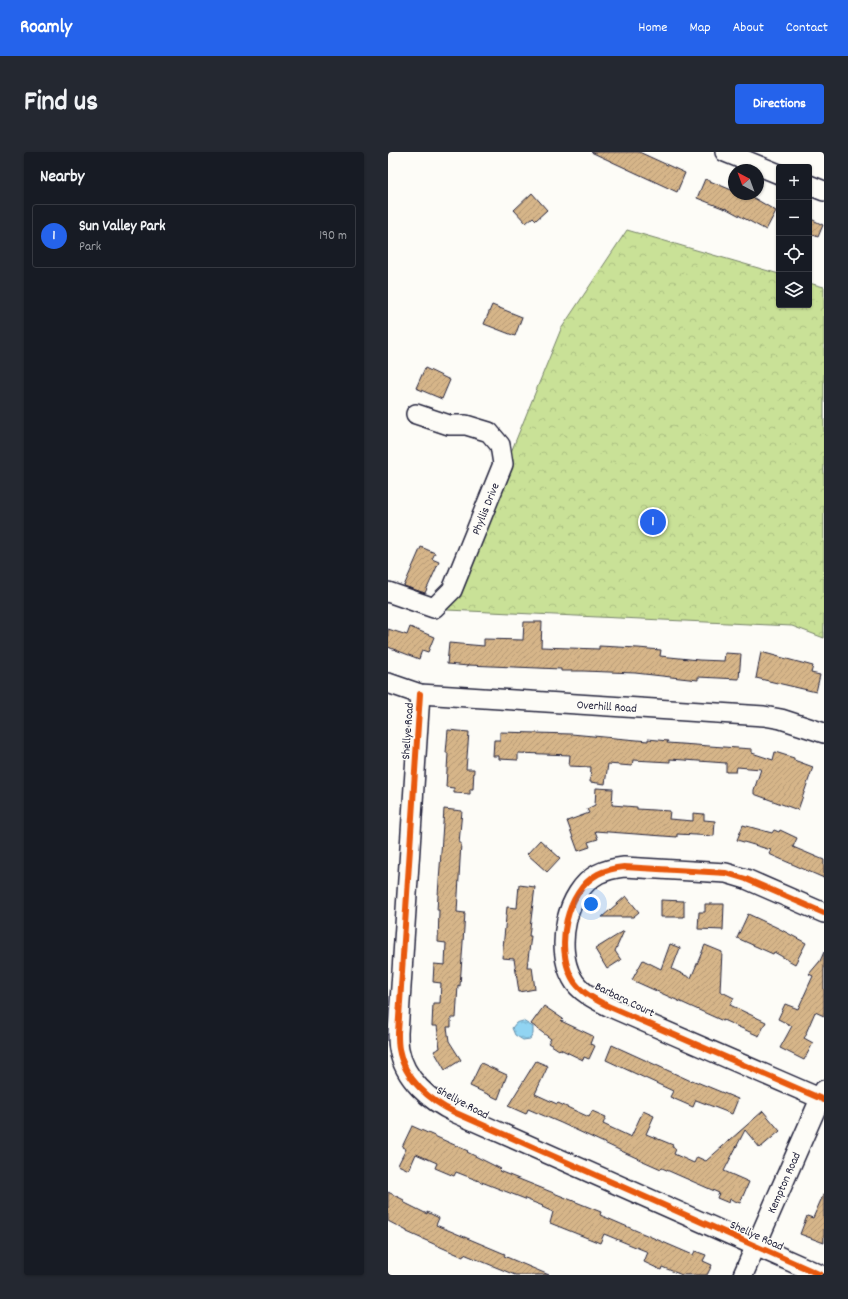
<!DOCTYPE html>
<meta charset="utf-8">
<style>
body{margin:0;font-family:Dekko,sans-serif;background:#242831;color:#f1f3f6}
.controls{position:absolute;right:12px;top:12px;display:grid;overflow:hidden;border-radius:4px;box-shadow:0 1px 3px #0004}
.controls button{width:36px;height:36px;display:grid;place-items:center;padding:0;border:0;border-bottom:1px solid #363941;background:#171b24;color:#f1f3f6;font:20px sans-serif}
.compass{position:absolute;left:340px;top:12px;width:36px;height:36px;border-radius:50%;background:#171b24;box-shadow:0 1px 3px #0004;rotate:319deg}
.you{position:absolute;left:203px;top:752px;width:14px;height:14px;margin:-10px;border:3px solid #fff;border-radius:50%;background:#1a73e8;box-shadow:0 0 0 6px #1a73e833}
.badge{display:grid;place-items:center;width:26px;height:26px;border-radius:50%;background:#2563eb;color:#fff;font-size:13px;font-weight:700}
.pin{position:absolute;translate:-50% -50%;border:2px solid #fff;box-shadow:0 1px 4px #0006}
.list{margin:0;padding:0;list-style:none}
h2{display:flex;justify-content:space-between;align-items:center;height:52px;margin:0;padding:0 16px;font-size:17px}
h2 small{font-size:13px;font-weight:400;color:#9ea1a6}
.list li{display:grid;grid-template-columns:26px 1fr auto;gap:12px;align-items:center;box-sizing:border-box;height:64px;margin:0 8px 8px;padding:0 8px;border:1px solid #363941;border-radius:4px}
.list b{display:block;font-size:15px;white-space:nowrap}
.list p{margin:0;font-size:13px;white-space:nowrap;color:#9ea1a6}
.list em{font-size:13px;font-style:normal;color:#9ea1a6}
.icon{flex:none;width:22px;height:22px;fill:none;stroke:currentColor;stroke-width:2;stroke-linecap:round;stroke-linejoin:round}
.map{position:relative;flex:none;width:436px;height:1123px;overflow:hidden;border-radius:4px}
header{display:flex;align-items:center;gap:24px;box-sizing:border-box;height:56px;padding:0 20px;background:#2563eb;color:#fff}
header strong{font-size:19px}
nav{display:flex;gap:22px;margin-inline-start:auto;font-size:14px}
.intro{display:flex;align-items:center;justify-content:space-between;box-sizing:border-box;height:96px;padding:0 24px}
h1{margin:0;font-size:28px}
.button{padding:10px 18px;border-radius:4px;background:#2563eb;color:#fff;font-size:14px;font-weight:700}
main{display:flex;gap:24px;padding:0 24px}
aside{flex:1;background:#171b24;border-radius:4px;box-shadow:0 1px 3px #0004}
.map>svg:first-child{display:block}
.forest{fill:url(#forest-crowns);stroke:#768269}
.water{fill:url(#water-ripples);stroke:#658da9}
.building{fill:url(#building-hatch);stroke:#22223b}
.lines{fill:none;stroke-linecap:round;stroke-linejoin:round}
.minor-casing{stroke:#22223b;stroke-width:22}
.minor{stroke:#fdfcf7;stroke-width:19}
.cycleway-casing{stroke:#fdfcf7;stroke-width:8}
.cycleway{stroke:#e8590c;stroke-width:6}
.labels{text-anchor:middle;stroke-width:3;stroke-linejoin:round;paint-order:stroke}
.street-label{font-size:12px;fill:#22223b;stroke:#fdfcf7}
</style>
<header>
<strong>Roamly</strong>
<nav><a>Home</a><a>Map</a><a>About</a><a>Contact</a></nav>
</header>
<div class="intro"><h1>Find us</h1><a class="button">Directions</a></div>
<main>
<aside>
<h2>Nearby<small></small></h2>
<ul class="list">
<li><span class="badge">1</span><div><b>Sun Valley Park</b><p>Park</p></div><em>190 m</em></li>
</ul>
</aside>
<div class="map">
<svg width="436" height="1123" viewBox="0 0 436 1123">
<defs>
<pattern id="forest-crowns" width="20" height="18" patternUnits="userSpaceOnUse"><rect width="20" height="18" fill="#c9e197"/><path d="M2 6a3 3 0 1 1 6 0M12 15a3 3 0 1 1 6 0" fill="none" stroke="#acc183"/></pattern>
<pattern id="water-ripples" width="26" height="14" patternUnits="userSpaceOnUse"><rect width="26" height="14" fill="#91d4f2"/><path d="M2 4q2-2 4 0t4 0M15 11q2-2 4 0t4 0" fill="none" stroke="#7db6d0"/></pattern>
<pattern id="building-hatch" width="6" height="6" patternUnits="userSpaceOnUse"><rect width="6" height="6" fill="#d6b589"/><path d="M-1 1l2-2M0 6l6-6M5 7l2-2" fill="none" stroke="#b79b77"/></pattern>
</defs>
<rect width="100%" height="100%" fill="#fdfcf7"/>
<filter id="ink" filterUnits="userSpaceOnUse"><feTurbulence type="fractalNoise" baseFrequency=".025" numOctaves="2"/><feDisplacementMap in="SourceGraphic" scale="8" xChannelSelector="R" yChannelSelector="G"/><feConvolveMatrix kernelMatrix="1 2 1 2 8 2 1 2 1" color-interpolation-filters="sRGB"/></filter>
<g filter="url(#ink)">
<path class="forest" d="M239 78 391 122V153H421V131L436 135V486L404 474 59 458 173 177Z"/>
<path class="water" d="M135 869 145 875V882L142 887 135 888 127 883 124 876 128 871Z"/>
<path class="building" d="M203 0H251L297 21 289 40Z
M317 27 346 39V42H354L366 46 388 59 378 78 337 56V57L309 46Z
M144 41 159 58 148 68 145 65 138 71 126 58Z
M421 66 435 73 430 85 421 81Z
M104 153 134 165 127 184 96 172Z
M37 216 62 228 54 247 28 236Z
M33 395 47 401 44 407 51 410 37 441 16 434Z
M136 470H154L153 495 211 497V494L250 496 273 498 272 504 311 508 336 509 337 501 353 502 351 527 310 525V528L247 521 195 519H173V517L80 513V514L59 512 61 491 96 494V487L135 488Z
M22 475 46 485 40 500 34 498 31 507 0 495V477L19 483Z
M373 500 425 514 423 521 432 523 428 540 368 526Z
M60 578 81 580 78 617H86L85 637H82V642L66 641V636L58 635 60 601H58Z
M112 580 183 582 260 589V587L280 589 279 591 364 597V601L385 608 387 600 406 606V608L425 615 410 658 366 642V638L373 617 349 615 348 620H338V611L282 607V610L245 608 244 614 220 612 217 632 202 630 203 615 181 614 182 603 130 601V608L111 607V604H105L106 588H112Z
M208 636 225 637 224 653 249 655V657L282 659 281 667 305 669V661L316 662V668L327 669 326 684 289 682V685L207 679 210 687 200 690 202 695 190 699 179 669 201 661 199 657 207 653Z
M56 657 74 659 71 691H73L69 760 77 761 72 834 70 833 68 866H63V875H59L61 889 73 908 57 918 46 899 52 896 49 874H44L45 851H52L53 831 45 830 46 812 57 813 58 791 50 790 51 758H49Z
M355 673 384 681 386 678 391 680 392 678 409 686 405 695 436 708V726L381 702 383 698 349 688Z
M152 688 172 706 159 720 139 702Z
M131 733 147 735 141 784H143L139 815H144L147 837 131 840 126 807 114 806 119 755 129 756Z
M238 744 251 760 245 765H214Z
M273 748 296 749V765H273Z
M317 752H336L335 778 310 777 311 760H317Z
M360 762 390 776 418 791 407 812 386 800 385 802 349 786Z
M236 779 227 799 233 808 219 817 207 797Z
M282 792 292 796 284 817 303 826 317 793 334 800 332 839 346 846 342 853 378 870 371 884 335 868V869L244 828 255 808 273 817Z
M436 800V864L427 860 418 881 419 882 416 886 425 891 416 908 392 896 404 874 390 867 397 852 410 857 425 824 421 822 432 809Z
M156 854 175 867 173 869 205 884 202 892 207 894 201 907 196 905 195 908 172 897 171 898 160 891 163 887 143 872Z
M224 893 303 929 304 928 350 947 344 962 308 948 305 955 282 945 285 939 218 908Z
M148 909 160 914 147 942 169 952 170 951 201 965 204 959 218 965 215 972 243 985 255 959 266 964 258 982 285 993 284 995 288 997 286 1002 306 1011 309 1005 318 1009 375 959 392 979 372 996 357 978 336 1019 361 1030 352 1051 342 1047 341 1051 329 1046 331 1041 274 1016 273 1017 255 1009 173 971 140 957 138 962 120 954Z
M93 911 119 923 110 947 82 934Z
M24 974 80 999 79 1000 113 1017 111 1019 213 1060 212 1063 305 1103 307 1099 318 1103 315 1109 324 1113 319 1123H294L274 1115 273 1118 256 1110 260 1100 216 1082 212 1091 162 1071 165 1060 154 1055 155 1054 68 1020 66 1024 47 1016 49 1011 28 1002 21 1018 10 1013 18 997 14 995Z
M0 1040 16 1048 15 1050 39 1062V1060L51 1066 48 1073 117 1102 116 1104 161 1123H127L76 1102 75 1105 19 1080V1079L0 1069Z
M436 1041V1091L412 1082 419 1064 425 1066Z"/>
<g class="lines">
<g class="minor-casing">
<g id="minor">
<path d="M337 0 391 22"/>
<path d="M421 33 436 39"/>
<path id="s1" d="M0 440 46 456 64 438 115 312 112 293 101 280 78 273H61L28 262"/>
<path id="s2" d="M0 531 32 542 376 564 393 567 436 581"/>
<path d="M32 542 10 881C10 886 10 892 11 897 16 927 42 949 68 961L433 1123"/>
<path d="M436 761 358 727 338 721 236 715C227 716 218 718 210 722 178 739 167 795 184 826 191 840 208 848 222 855L436 948"/>
<path id="s3" d="M355 1123 436 938"/>
</g>
</g>
<use href="#minor" class="minor"/>
<g class="cycleway-casing">
<path id="cycleway" d="M32 542 10 881C10 886 10 892 11 897 16 927 42 949 68 961L433 1123
M436 761 358 727 338 721 236 715C227 716 218 718 210 722 178 739 167 795 184 826 191 840 208 848 222 855L436 948"/>
</g>
<use href="#cycleway" class="cycleway"/>
</g>
</g>
<g class="labels">
<g class="street-label">
<text dy="4" stroke="none"><textPath href="#s1" startOffset="162">Phyllis Drive</textPath></text>
<text dy="4" stroke="none"><textPath href="#s2" startOffset="221">Overhill Road</textPath></text>
<text transform="translate(19 579) rotate(-86)" y="4">Shellye Road</text>
<text transform="translate(237 847) rotate(26)" y="4">Barbara Court</text>
<text transform="translate(75 950) rotate(28)" y="4">Shellye Road</text>
<text dy="4" stroke="none"><textPath href="#s3" startOffset="101">Kempton Road</textPath></text>
<text transform="translate(369 1083) rotate(24)" y="4">Shellye Road</text>
</g>
</g>
</svg>
<div class="controls">
<button>+</button>
<button>−</button>
<button><svg class="icon" aria-label="locate" viewBox="0 0 24 24"><circle cx="12" cy="12" r="6"/><path d="M12 2v4M12 18v4M2 12h4M18 12h4"/></svg></button>
<button><svg class="icon" aria-label="layers" viewBox="0 0 24 24"><path d="M12 4l9 5-9 5-9-5zM3 14l9 5 9-5"/></svg></button>
</div>
<svg class="compass" viewBox="-18 -18 36 36"><path d="M0-13l5 13h-10z" fill="#e53935"/><path d="M0 13l5-13h-10z" fill="#9ea1a6"/></svg>
<div class="you"></div>
<div class="pin badge" style="left:265px;top:370px">1</div>
</div>
</main>
